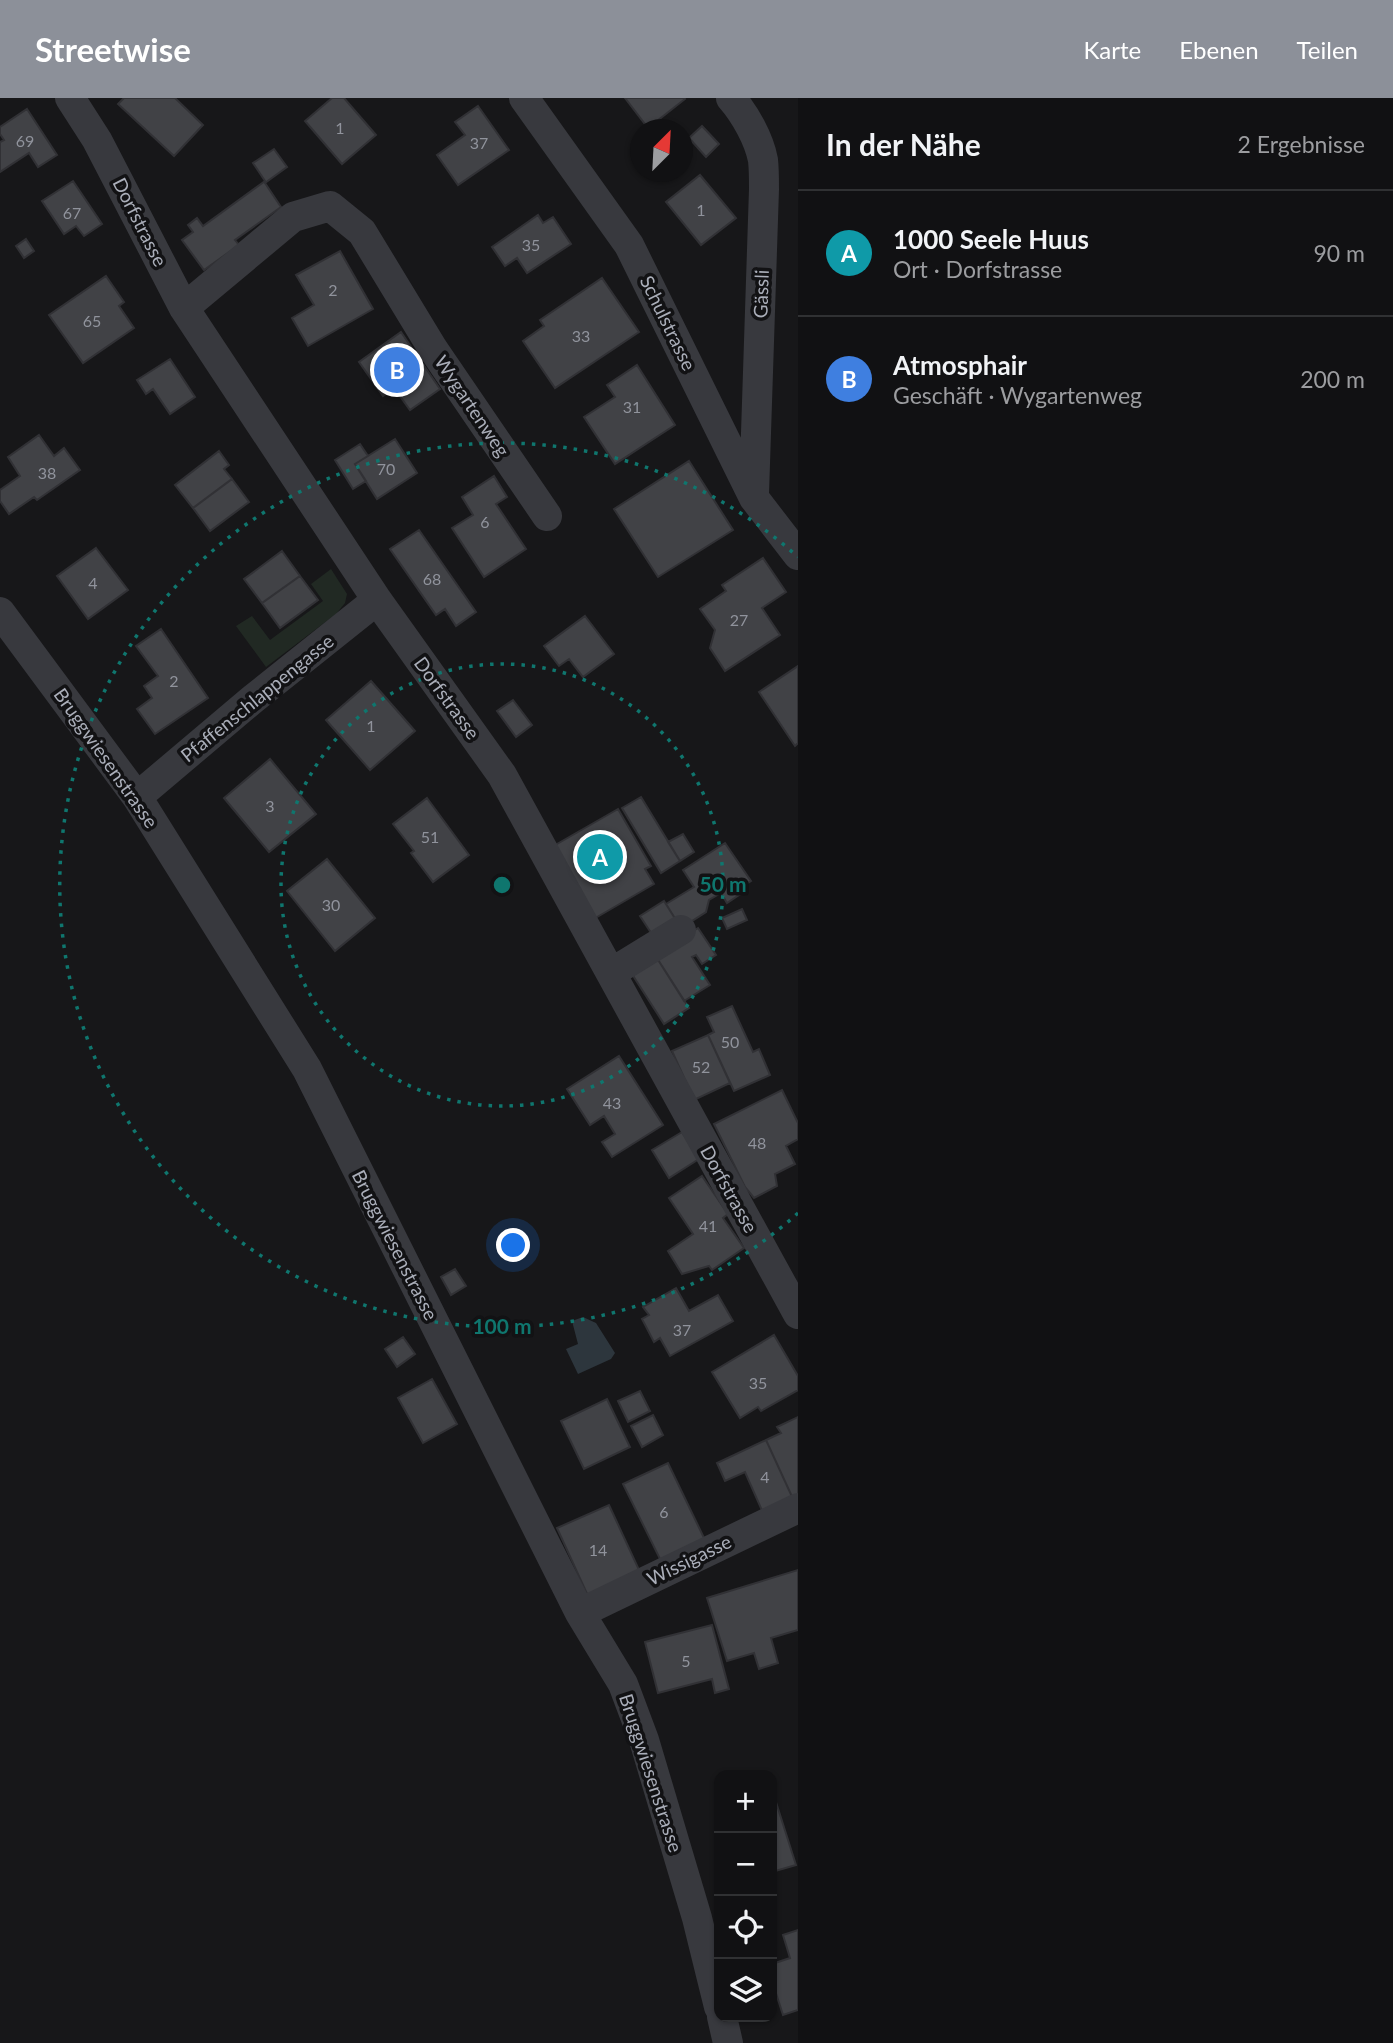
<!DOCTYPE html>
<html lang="de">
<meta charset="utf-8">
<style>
body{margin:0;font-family:Lato,sans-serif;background:#1e1f21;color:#f1f3f6}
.controls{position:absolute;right:21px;bottom:21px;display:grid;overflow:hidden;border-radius:14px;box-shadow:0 2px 5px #0004}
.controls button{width:63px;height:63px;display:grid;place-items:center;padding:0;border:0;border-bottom:2px solid #303133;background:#111113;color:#f1f3f6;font:35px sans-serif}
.compass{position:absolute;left:630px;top:21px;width:63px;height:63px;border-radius:50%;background:#111113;box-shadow:0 2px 5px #0004;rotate:24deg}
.you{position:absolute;left:514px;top:1148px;width:24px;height:24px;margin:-18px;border:5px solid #fff;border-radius:50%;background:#1a73e8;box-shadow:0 0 0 10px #1a73e833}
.badge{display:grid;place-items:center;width:46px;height:46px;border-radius:50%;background:#8c9099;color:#fff;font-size:23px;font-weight:700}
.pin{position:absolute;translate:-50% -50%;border:4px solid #fff;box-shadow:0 2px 7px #0006}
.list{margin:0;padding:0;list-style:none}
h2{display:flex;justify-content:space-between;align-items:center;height:91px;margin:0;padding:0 28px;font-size:30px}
h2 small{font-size:23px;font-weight:400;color:#9c9da0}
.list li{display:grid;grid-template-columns:46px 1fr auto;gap:21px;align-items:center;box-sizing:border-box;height:126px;padding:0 28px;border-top:2px solid #303133}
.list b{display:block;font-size:26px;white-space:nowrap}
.list p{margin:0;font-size:23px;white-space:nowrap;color:#9c9da0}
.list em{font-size:23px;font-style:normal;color:#9c9da0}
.icon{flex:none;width:38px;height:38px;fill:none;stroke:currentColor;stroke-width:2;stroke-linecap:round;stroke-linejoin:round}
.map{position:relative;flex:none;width:798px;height:1945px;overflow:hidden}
header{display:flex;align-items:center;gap:42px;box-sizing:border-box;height:98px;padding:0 35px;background:#8c9099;color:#fff}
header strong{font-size:33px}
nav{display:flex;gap:38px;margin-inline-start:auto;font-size:24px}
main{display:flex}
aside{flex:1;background:#111113}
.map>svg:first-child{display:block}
.green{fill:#212923}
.water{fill:#2d363d}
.building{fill:#414246;stroke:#313135;stroke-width:2}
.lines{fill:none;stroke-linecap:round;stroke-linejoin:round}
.minor{stroke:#38393e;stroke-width:30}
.ring{fill:none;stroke:#0f766e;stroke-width:3.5;stroke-dasharray:3.5 7}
.labels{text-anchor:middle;stroke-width:7;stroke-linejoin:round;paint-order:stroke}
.number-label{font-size:16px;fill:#90939c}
.street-label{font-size:19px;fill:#aaaeb9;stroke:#121214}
.centre{fill:#0f766e;stroke:#121214;stroke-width:3.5}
.ring-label{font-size:21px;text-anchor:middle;font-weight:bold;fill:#0f766e;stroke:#121214;stroke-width:7;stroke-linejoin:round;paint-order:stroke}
</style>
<header>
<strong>Streetwise</strong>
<nav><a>Karte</a><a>Ebenen</a><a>Teilen</a></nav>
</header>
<main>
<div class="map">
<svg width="798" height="1945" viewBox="0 0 798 1945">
<rect width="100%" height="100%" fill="#171719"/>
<path class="green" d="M331 471 347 496 345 505 336 516 266 569 236 528 252 518 270 542 323 503 311 486Z"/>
<path class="water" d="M583 1219 596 1225 615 1255 611 1261 578 1276 566 1251 578 1246 572 1223Z"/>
<path class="building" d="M124 0H175L203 27 174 58 118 6Z
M332 0H344L376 37 342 66 305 23Z
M625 0H684L685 1 648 30Z
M478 8 509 52 458 87 437 57 465 37 455 24Z
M27 11 57 57 38 69 29 55 0 74V44L4 42 0 36V29Z
M702 28 719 46 706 59 689 40Z
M274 51 287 69 265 85 281 109 235 142 239 147 204 172 182 142 193 134 188 127 197 120 203 128 265 83 253 65Z
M700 77 736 120 701 147 666 104Z
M73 83 102 126 84 138 76 128 64 136 42 103Z
M538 117 543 125 553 119 571 146 527 175 517 160 505 168 492 149Z
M26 141 34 153 24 160 16 148Z
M340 153 373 211 308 248 292 220 314 207 296 177Z
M106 178 124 204 119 208 134 230 83 265 49 217Z
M602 180 639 234 555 290 523 243 544 228 540 222Z
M401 234 440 291 410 312 394 290 383 298 359 264Z
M170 261 195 299 170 316 153 291 146 296 137 282Z
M637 267 675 327 615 366 584 319 615 299 607 287Z
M39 337 54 358 64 350 80 372 37 402 34 399 9 416 0 403V392L20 378 8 359Z
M395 341 417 375 377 401 355 366Z
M360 346 368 358 355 366 366 383 353 391 335 362Z
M219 353 229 367 224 371 232 381 193 410 175 387Z
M689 363 733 432 658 479 614 411Z
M494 378 507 399 496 406 526 451 484 479 452 430 473 417 462 399Z
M232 381 249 404 210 433 193 410Z
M419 432 476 514 456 528 445 511 436 517 390 451Z
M96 450 128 492 88 521 57 478Z
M282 453 300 478 262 505 244 481Z
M763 460 786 494 762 510 780 537 725 573 710 550 715 532 700 511 726 493 722 487Z
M300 478 318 502 280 530 262 505Z
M585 518 614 556 583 579 569 561 559 568 544 548Z
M161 531 208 600 155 636 137 611 152 600 144 588 158 578 136 548Z
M798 568V645L795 648 759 594Z
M371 583 415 633 370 672 326 622Z
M513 602 532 627 516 639 497 613Z
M270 661 316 716 269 754 224 700Z
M641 699 680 763 661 775 622 710Z
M427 700 469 757 433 784 411 755 414 753 393 726Z
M618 711 651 768 645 771 654 786 592 822 550 750Z
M683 736 694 754 680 763 668 744Z
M725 745 751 783 742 789 745 793 727 805 721 795 709 802 706 814 681 830 666 806 694 789 683 772Z
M327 761 375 820 335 853 287 793Z
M664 803 681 830 657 844 640 818Z
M742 811 747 822 727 831 722 820Z
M698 830 716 857 702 866 696 857 692 859 710 887 684 903 655 857Z
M655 857 689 910 664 926 630 873Z
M732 908 753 954 759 951 770 977 734 993 708 937 714 934 707 919Z
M708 937 730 985 694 1002 672 953Z
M619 958 663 1027 612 1059 602 1044 615 1036 604 1018 590 1027 567 991Z
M782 992 798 1025V1041L786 1048 795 1066 775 1076 777 1088 754 1100 745 1089 714 1026Z
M682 1034 699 1061 669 1080 652 1052Z
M702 1078 728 1116 723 1120 744 1150 712 1172 709 1168 682 1176 668 1153 693 1136 669 1100Z
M455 1171 466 1188 451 1197 441 1179Z
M676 1190 689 1213 718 1197 733 1223 670 1258 660 1240 654 1244 642 1221 649 1217 643 1209Z
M774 1237 798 1278V1292L761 1313 758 1309 740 1320 712 1274Z
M403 1239 415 1256 397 1269 385 1251Z
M432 1281 457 1326 423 1345 398 1300Z
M640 1293 650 1313 628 1324 618 1303Z
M607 1301 630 1349 584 1371 561 1323Z
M653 1317 663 1337 642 1349 631 1328Z
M798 1319V1401L794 1403 766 1342 781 1335 777 1329Z
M766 1342 794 1403 764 1417 745 1374 725 1383 717 1365Z
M668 1365 705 1442 661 1463 623 1386Z
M609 1407 640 1474 588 1498 557 1430Z
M798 1472V1532L771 1540 778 1565 759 1571 754 1555 727 1563 707 1500Z
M712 1527 729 1591 715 1595 712 1581 658 1595 645 1544Z
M775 1701 796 1767 772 1774V1702Z
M798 1832V1912L783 1917 772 1883V1866L790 1860 783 1837Z"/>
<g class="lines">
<path class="minor" d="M70 0 97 42 184 210 377 502 502 677 798 1216
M524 0 629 147 754 400 798 457
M731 0C745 16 759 41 763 62 764 71 764 82 764 91L754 396
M184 210 293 119 330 108 362 134 433 251 547 418
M0 514 137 699 307 971 580 1515 623 1586 644 1642 697 1820 719 1909
M137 699 253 601 377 502
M611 875 681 832
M580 1515 798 1410
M722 1919 728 1945"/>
</g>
<g class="ring">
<circle cx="502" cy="787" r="221"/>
<path d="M798 1115A442 442 0 1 1 798 459"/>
</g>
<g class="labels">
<g class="number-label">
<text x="340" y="36">1</text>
<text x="25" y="49">69</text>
<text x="479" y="51">37</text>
<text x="701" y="118">1</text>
<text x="72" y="121">67</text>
<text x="531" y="153">35</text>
<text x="333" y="198">2</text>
<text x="92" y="229">65</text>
<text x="581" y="244">33</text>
<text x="632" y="315">31</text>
<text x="386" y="377">70</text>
<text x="47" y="381">38</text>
<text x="485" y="430">6</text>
<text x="432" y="487">68</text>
<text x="93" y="491">4</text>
<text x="739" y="528">27</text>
<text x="174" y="589">2</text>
<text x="371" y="634">1</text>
<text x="270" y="714">3</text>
<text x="430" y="745">51</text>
<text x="331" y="813">30</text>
<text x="730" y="950">50</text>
<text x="701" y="975">52</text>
<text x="612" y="1011">43</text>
<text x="757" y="1051">48</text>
<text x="708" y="1134">41</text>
<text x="682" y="1238">37</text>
<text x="758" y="1291">35</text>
<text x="765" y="1385">4</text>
<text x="664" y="1420">6</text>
<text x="598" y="1458">14</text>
<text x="686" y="1569">5</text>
</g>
<g class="street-label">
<text transform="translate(140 124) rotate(63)" y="7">Dorfstrasse</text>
<text transform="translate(761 196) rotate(-88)" y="7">Gässli</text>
<text transform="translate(668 225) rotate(64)" y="7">Schulstrasse</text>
<text transform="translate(472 308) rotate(56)" y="7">Wygartenweg</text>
<text transform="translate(257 600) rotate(-39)" y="7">Pfaffenschlappengasse</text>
<text transform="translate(447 600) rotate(54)" y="7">Dorfstrasse</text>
<text transform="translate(106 660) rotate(55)" y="7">Bruggwiesenstrasse</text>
<text transform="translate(729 1091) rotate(61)" y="7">Dorfstrasse</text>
<text transform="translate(395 1147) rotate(63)" y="7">Bruggwiesenstrasse</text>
<text transform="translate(689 1462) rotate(-26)" y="7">Wissigasse</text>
<text transform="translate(651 1675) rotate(72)" y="7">Bruggwiesenstrasse</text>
</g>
</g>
<circle cx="502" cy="787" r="10" class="centre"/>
<g class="ring-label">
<text x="723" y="794">50 m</text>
<text x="502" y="1236">100 m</text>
</g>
</svg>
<div class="controls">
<button>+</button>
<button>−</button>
<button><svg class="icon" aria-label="locate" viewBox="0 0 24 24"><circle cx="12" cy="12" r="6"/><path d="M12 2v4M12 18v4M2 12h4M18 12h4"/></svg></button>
<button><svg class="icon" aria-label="layers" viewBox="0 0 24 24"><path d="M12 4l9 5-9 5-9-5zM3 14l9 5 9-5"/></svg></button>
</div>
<svg class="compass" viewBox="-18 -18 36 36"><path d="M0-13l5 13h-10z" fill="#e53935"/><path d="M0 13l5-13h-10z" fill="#9c9da0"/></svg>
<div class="you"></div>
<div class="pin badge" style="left:600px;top:759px;background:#0f9aa8">A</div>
<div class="pin badge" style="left:397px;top:272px;background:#3f7fe0">B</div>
</div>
<aside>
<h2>In der Nähe<small>2 Ergebnisse</small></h2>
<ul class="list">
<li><span class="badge" style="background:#0f9aa8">A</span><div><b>1000 Seele Huus</b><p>Ort · Dorfstrasse</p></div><em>90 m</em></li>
<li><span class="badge" style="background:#3f7fe0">B</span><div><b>Atmosphair</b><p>Geschäft · Wygartenweg</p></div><em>200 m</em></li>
</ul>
</aside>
</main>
